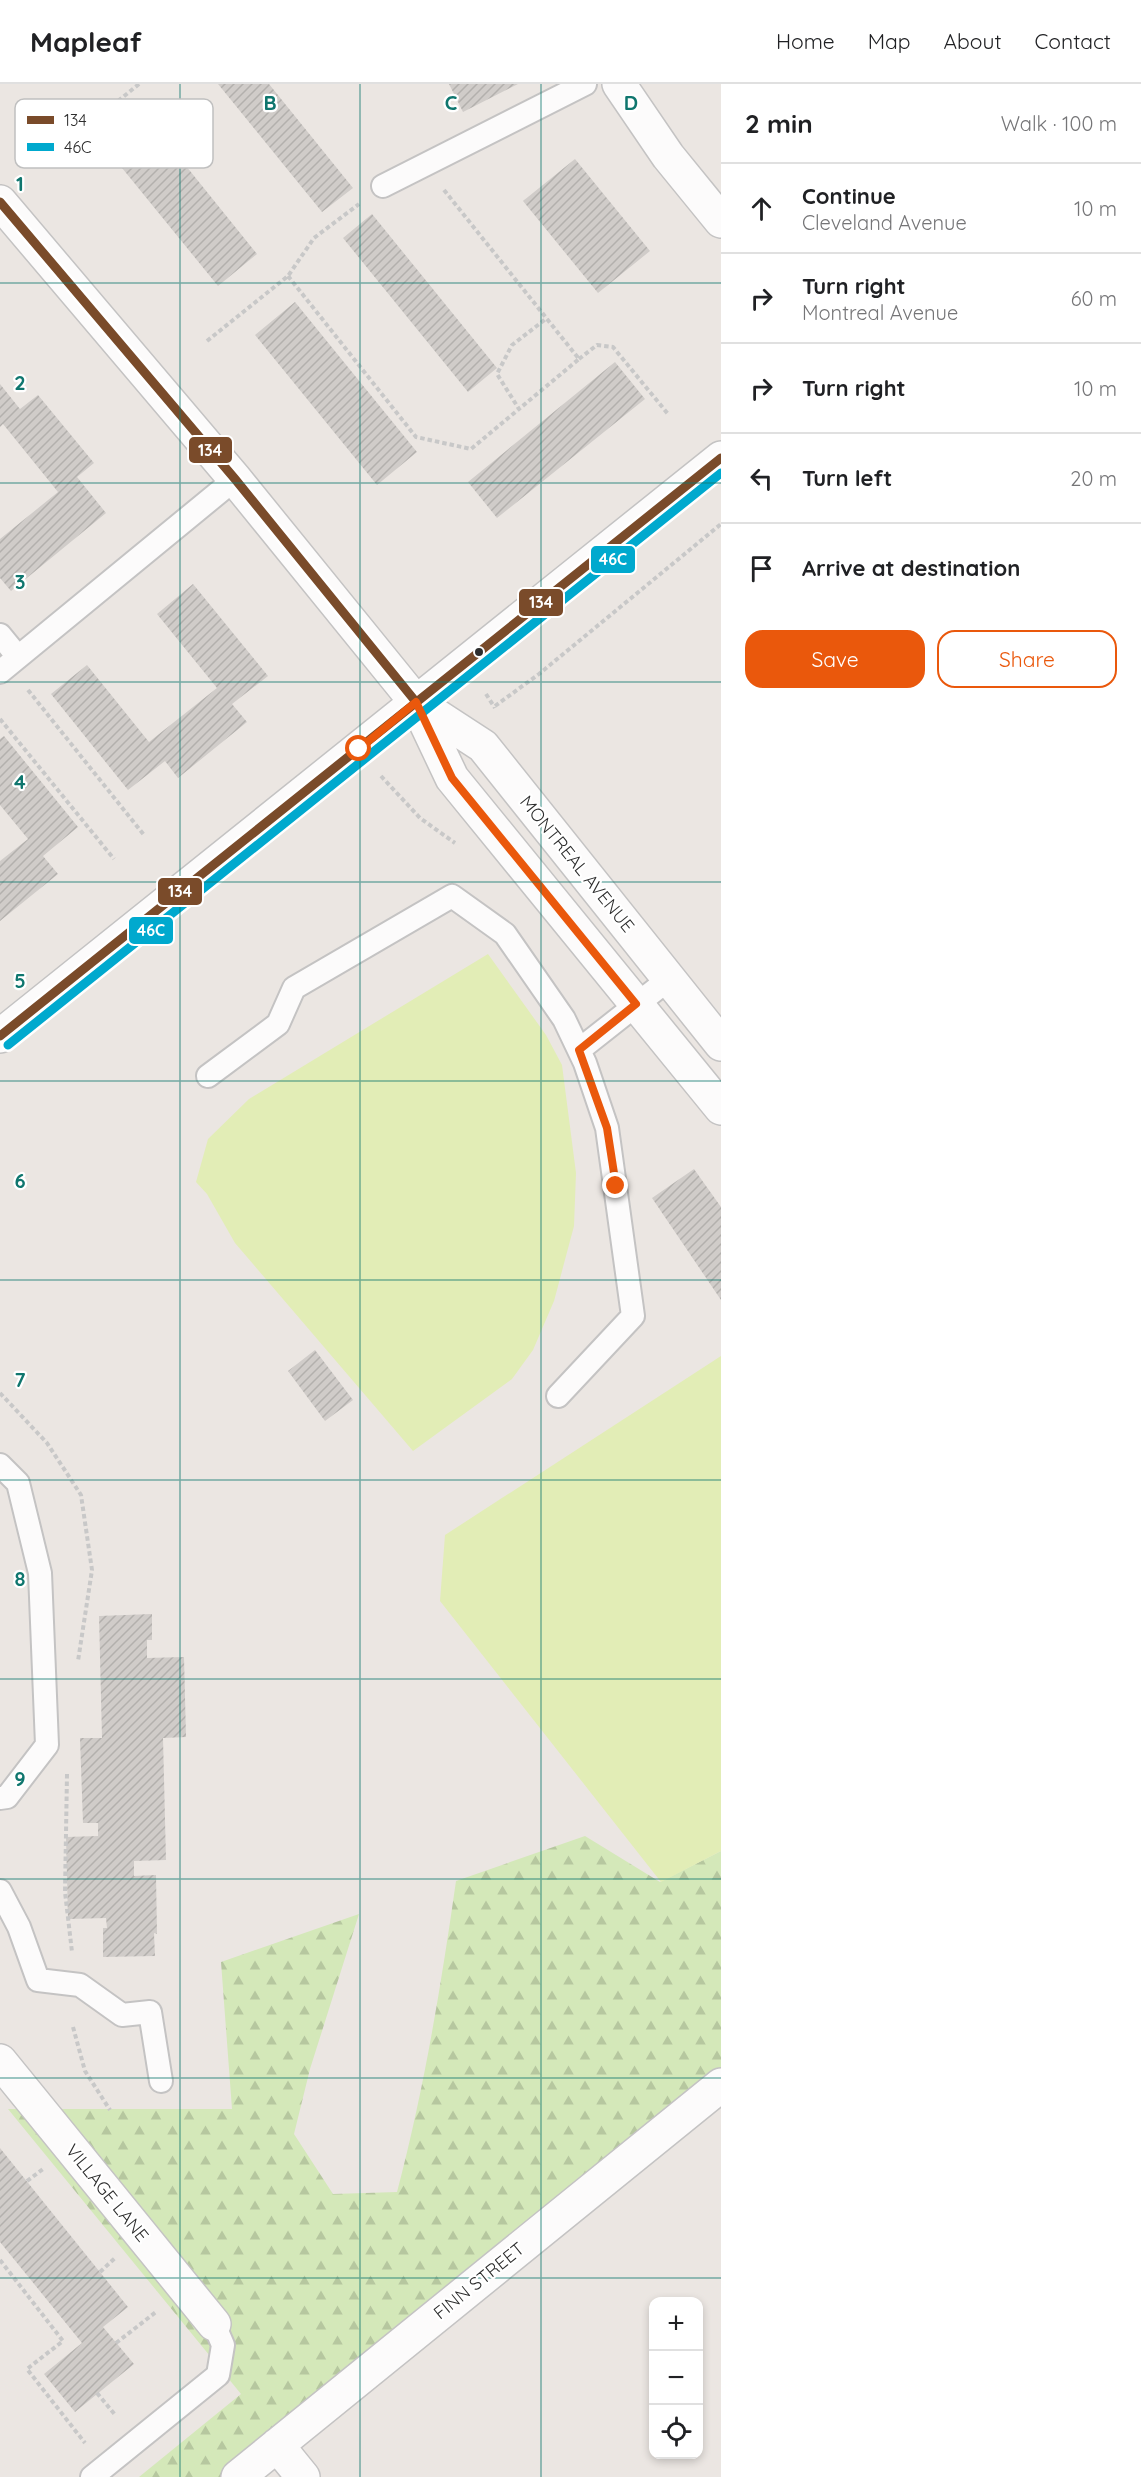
<!DOCTYPE html>
<meta charset="utf-8">
<style>
body{margin:0;font-family:Quicksand,sans-serif;background:#f2f2f2;color:#202124}
.controls{position:absolute;right:18px;bottom:18px;display:grid;overflow:hidden;border-radius:12px;box-shadow:0 3px 9px #0003}
.controls button{width:54px;height:54px;display:grid;place-items:center;padding:0;border:0;border-bottom:2px solid #e0e0e0;background:#fff;color:#202124;font:30px sans-serif}
.stop{position:absolute;width:18px;height:18px;margin:-14px;border:4px solid #ea580c;border-radius:50%;background:#fff}
.stop.end{background:#ea580c;border-color:#fff;box-shadow:0 2px 6px #0008}
.list{margin:0;padding:0;list-style:none}
h2{display:flex;justify-content:space-between;align-items:center;height:78px;margin:0;padding:0 24px;font-size:26px}
h2 small{font-size:20px;font-weight:400;color:#757577}
.list li{display:grid;grid-template-columns:39px 1fr auto;gap:18px;align-items:center;box-sizing:border-box;height:90px;padding:0 24px;border-top:2px solid #e0e0e0}
.list b{display:block;font-size:22px;white-space:nowrap}
.list p{margin:0;font-size:20px;white-space:nowrap;color:#757577}
.list em{font-size:20px;font-style:normal;color:#757577}
.actions{display:flex;gap:12px;padding:18px 24px}
.actions a{flex:1;padding:14px 0;border:2px solid #ea580c;border-radius:18px;text-align:center;font-size:21px;color:#ea580c}
.actions .main{background:#ea580c;color:#fff}
.icon{flex:none;width:33px;height:33px;fill:none;stroke:currentColor;stroke-width:2;stroke-linecap:round;stroke-linejoin:round}
.map{position:relative;flex:none;width:721px;height:2393px;overflow:hidden}
header{display:flex;align-items:center;gap:36px;box-sizing:border-box;height:84px;padding:0 30px;background:#fff;border-bottom:2px solid #e0e0e0}
header strong{font-size:28px}
nav{display:flex;gap:33px;margin-inline-start:auto;font-size:21px}
main{display:flex}
aside{flex:1;background:#fff}
.map>svg:first-child{display:block}
.forest{fill:url(#forest-firs)}
.pitch{fill:#e2edb6}
.building{fill:url(#building-hatch)}
.lines{fill:none;stroke-linecap:round;stroke-linejoin:round}
.service-casing{stroke:#c4c3c3;stroke-width:26}
.minor-casing{stroke:#c4c3c3;stroke-width:36}
.tertiary-casing{stroke:#c4c3c3;stroke-width:36}
.path{stroke:#c8c8c8;stroke-width:4;stroke-dasharray:4.5 3;stroke-linecap:butt}
.service{stroke:#fcfbfb;stroke-width:22}
.minor{stroke:#fcfbfb;stroke-width:33}
.tertiary{stroke:#fcfbfb;stroke-width:33}
.bus-1-casing{stroke:#fff;stroke-width:14}
.bus-2-casing{stroke:#fff;stroke-width:14}
.bus-1{stroke:#7a4b2a;stroke-width:9}
.bus-2{stroke:#00a9ce;stroke-width:9}
.route{stroke:#ea580c;stroke-width:8}
.grid{fill:none;stroke:#0f766e;stroke-width:1.5;stroke-opacity:0.55}
.bus-dot{fill:#2d2d2d;stroke:#fff;stroke-width:2}
.labels{text-anchor:middle;stroke-width:4.5;stroke-linejoin:round;paint-order:stroke}
.street-label{font-size:18px;fill:#2d2d2d;stroke:#fff}
.key{fill:#fff;stroke:#c0c0c0;stroke-width:1.5}
.key-label{font-size:16px;fill:#2d2d2d}
.grid-label{font-size:20px;text-anchor:middle;font-weight:bold;fill:#0f766e;stroke:#fff;stroke-width:4.5;stroke-linejoin:round;paint-order:stroke}
.line-badge{stroke:#fff;stroke-width:2}
.badge-label{font-size:16px;text-anchor:middle;font-weight:bold;fill:#fff}
</style>
<header>
<strong>Mapleaf</strong>
<nav><a>Home</a><a>Map</a><a>About</a><a>Contact</a></nav>
</header>
<main>
<div class="map">
<svg width="721" height="2393" viewBox="0 0 721 2393">
<defs>
<pattern id="forest-firs" width="22" height="20" patternUnits="userSpaceOnUse" patternTransform="scale(1.5)"><rect width="22" height="20" fill="#d4e8b9"/><path d="M5 1l3.5 6h-7zM16 11l3.5 6h-7z" fill="#b6c79f"/></pattern>
<pattern id="building-hatch" width="6" height="6" patternUnits="userSpaceOnUse" patternTransform="scale(1.5)"><rect width="6" height="6" fill="#d0ccc9"/><path d="M-1 1l2-2M0 6l6-6M5 7l2-2" fill="none" stroke="#b3b0ad"/></pattern>
</defs>
<rect width="100%" height="100%" fill="#ebe6e2"/>
<path class="forest" d="M585 1752 660 1798 721 1767V2017L266 2393H139L241 2310 8 2025H232L221 1878 359 1830 310 1985 294 2050 333 2110 397 2108C424 2006 441 1902 456 1797Z"/>
<path class="pitch" d="M488 870 546 951 562 981 576 1089 574 1142 554 1217 533 1266 512 1295 413 1367 235 1159 207 1110 196 1098 208 1055 249 1015Z
M721 1272V1767L661 1798 440 1517 445 1451Z"/>
<path class="building" d="M218 0H269L353 104 322 128Z
M449 0H518L463 28Z
M136 20 257 170 218 202 96 52Z
M575 75 650 167 598 209 523 117Z
M372 130 497 284 468 308 343 154Z
M295 218 417 368 377 401 255 251Z
M615 278 645 315 497 434 468 398Z
M0 300 20 325 38 311 94 379 77 393 106 429 11 507 0 494V455L58 408 3 340 0 343Z
M193 500 268 592 232 620 247 638 178 694 165 677 128 706 51 610 87 581 149 658 217 604 157 530Z
M4 652 78 743 43 772 58 790 0 837V777L28 755 0 721V655Z
M694 1085 721 1123V1216L652 1114Z
M315 1266 353 1316 325 1337 288 1287Z
M152 1530V1556H147V1574L184 1573 186 1653 163 1654 166 1776 134 1777V1792L156 1791 157 1850 154 1849 155 1872 103 1873V1844H107L106 1834 68 1835 66 1753 98 1752V1739H83L80 1654H102L99 1532Z
M0 2064 128 2223 103 2243 134 2280 75 2328 44 2290 82 2259 0 2158Z"/>
<g class="lines">
<g class="service-casing">
<path id="service" d="M383 102 585 0
M0 551 18 573
M0 588 235 395
M579 966 669 895
M208 992 278 940 294 904 452 812 505 850 564 935 585 979 607 1044 633 1232 558 1312
M0 1381 18 1399 40 1489 47 1661 7 1713 0 1714
M0 1807 19 1843 38 1896 80 1901 122 1931 150 1928 161 1997
M92 2393 218 2291 223 2261 214 2240"/>
</g>
<g class="minor-casing">
<path id="minor" d="M619 0 668 72 721 137
M0 1977 214 2240
M277 2361 303 2393
M238 2393 721 2001"/>
</g>
<g class="tertiary-casing">
<path id="tertiary" d="M0 118 235 395 416 618 452 694 721 1024
M417 619 483 662 721 960
M0 952 721 374"/>
</g>
<path class="path" d="M54 69 139 0
M444 106 579 275 519 325 497 290 512 261 547 234
M288 192 416 353 471 365 519 325
M207 257 288 192 314 154 359 120
M579 275 597 261 613 263 668 330
M28 606 144 751
M486 610 495 624
M495 622 539 590 721 440
M0 635 114 775
M381 692 420 734 455 759
M0 1309 47 1359 81 1411 92 1486 78 1577
M67 1690 65 1808 72 1868
M73 1943 85 1987 110 2026
M27 2097 43 2085
M0 2176 63 2257 27 2285 85 2359
M100 2188 115 2174
M116 2259 156 2228
M97 2309 116 2332"/>
<use href="#service" class="service"/>
<use href="#minor" class="minor"/>
<use href="#tertiary" class="tertiary"/>
<g class="bus-1-casing">
<path id="bus-1" d="M0 118 235 395 416 618
M0 952 721 374"/>
</g>
<g class="bus-2-casing">
<path id="bus-2" d="M8 961 721 389"/>
</g>
<use href="#bus-1" class="bus-1"/>
<use href="#bus-2" class="bus-2"/>
</g>
<g class="lines">
<path class="route" d="M359 665 416 618 452 694 636 920 579 966 607 1044 616 1102"/>
</g>
<path class="grid" d="M180 0V2393M360 0V2393M541 0V2393M0 199H721M0 399H721M0 598H721M0 798H721M0 997H721M0 1196H721M0 1396H721M0 1595H721M0 1795H721M0 1994H721M0 2194H721"/>
<circle class="bus-dot" cx="479" cy="568" r="5"/>
<g class="labels">
<g class="street-label">
<text transform="translate(577 780) rotate(51)" y="6">MONTREAL AVENUE</text>
<text transform="translate(107 2109) rotate(51)" y="6">VILLAGE LANE</text>
<text transform="translate(479 2197) rotate(-39)" y="6">FINN STREET</text>
</g>
</g>
<rect x="15" y="15" width="198" height="69" rx="9" class="key"/>
<rect x="27" y="32" width="27" height="8" fill="#7a4b2a"/>
<rect x="27" y="59" width="27" height="8" fill="#00a9ce"/>
<g class="key-label">
<text x="64" y="42">134</text>
<text x="64" y="69">46C</text>
</g>
<g class="grid-label">
<text x="270" y="26">B</text>
<text x="451" y="26">C</text>
<text x="631" y="26">D</text>
<text x="20" y="107">1</text>
<text x="20" y="306">2</text>
<text x="20" y="505">3</text>
<text x="20" y="705">4</text>
<text x="20" y="904">5</text>
<text x="20" y="1104">6</text>
<text x="20" y="1303">7</text>
<text x="20" y="1502">8</text>
<text x="20" y="1702">9</text>
</g>
<g class="line-badge">
<rect x="188" y="352" width="45" height="28" rx="6" fill="#7a4b2a"/>
<rect x="590" y="461" width="46" height="29" rx="6" fill="#00a9ce"/>
<rect x="518" y="504" width="46" height="29" rx="6" fill="#7a4b2a"/>
<rect x="157" y="793" width="46" height="29" rx="6" fill="#7a4b2a"/>
<rect x="128" y="832" width="46" height="29" rx="6" fill="#00a9ce"/>
</g>
<g class="badge-label">
<text x="210" y="372">134</text>
<text x="613" y="481">46C</text>
<text x="541" y="524">134</text>
<text x="180" y="813">134</text>
<text x="151" y="852">46C</text>
</g>
</svg>
<div class="controls">
<button>+</button>
<button>−</button>
<button><svg class="icon" aria-label="locate" viewBox="0 0 24 24"><circle cx="12" cy="12" r="6"/><path d="M12 2v4M12 18v4M2 12h4M18 12h4"/></svg></button>
</div>
<div class="stop" style="left:359px;top:665px"></div>
<div class="stop end" style="left:616px;top:1102px"></div>
</div>
<aside>
<h2>2 min<small>Walk · 100 m</small></h2>
<ul class="list">
<li><svg class="icon" aria-label="ahead" viewBox="0 0 24 24"><path d="M12 20V5M6 11l6-6 6 6"/></svg><div><b>Continue</b><p>Cleveland Avenue</p></div><em>10 m</em></li>
<li><svg class="icon" aria-label="right" viewBox="0 0 24 24"><path d="M7 20v-9h11M14 6l5 5-5 5"/></svg><div><b>Turn right</b><p>Montreal Avenue</p></div><em>60 m</em></li>
<li><svg class="icon" aria-label="right" viewBox="0 0 24 24"><path d="M7 20v-9h11M14 6l5 5-5 5"/></svg><div><b>Turn right</b></div><em>10 m</em></li>
<li><svg class="icon" aria-label="left" viewBox="0 0 24 24"><path d="M17 20v-9H6M10 6l-5 5 5 5"/></svg><div><b>Turn left</b></div><em>20 m</em></li>
<li><svg class="icon" aria-label="arrive" viewBox="0 0 24 24"><path d="M6 21V4h12l-3 4 3 4H6"/></svg><div><b>Arrive at destination</b></div></li>
</ul>
<div class="actions"><a class="main">Save</a><a>Share</a></div>
</aside>
</main>
